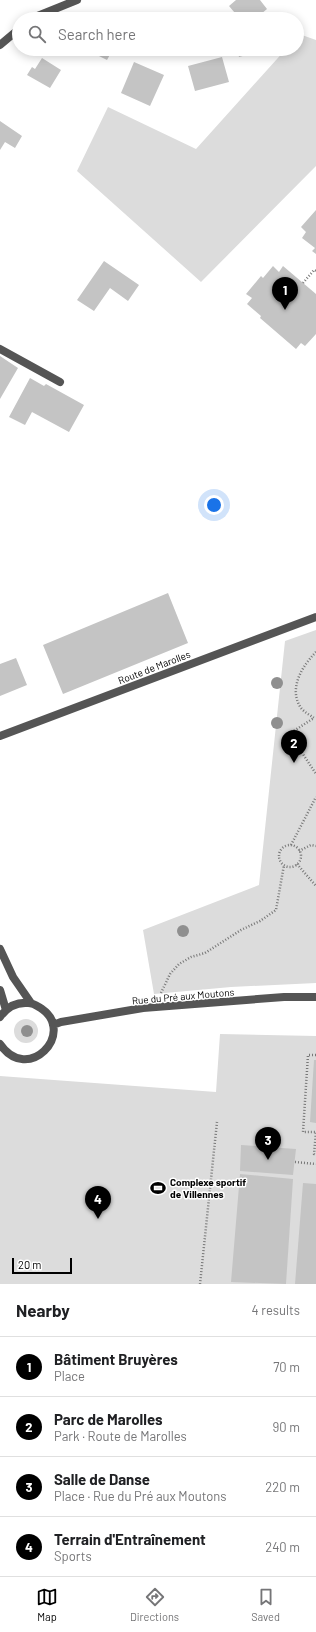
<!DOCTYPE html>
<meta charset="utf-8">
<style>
body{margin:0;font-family:Barlow,sans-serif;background:#f2f2f2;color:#202124}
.scale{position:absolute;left:12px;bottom:10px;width:60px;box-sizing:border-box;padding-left:4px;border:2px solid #000;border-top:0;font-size:11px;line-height:14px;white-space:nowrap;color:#000;-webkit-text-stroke:3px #fff;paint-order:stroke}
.you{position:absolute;left:214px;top:505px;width:14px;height:14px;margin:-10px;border:3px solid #fff;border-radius:50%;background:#1a73e8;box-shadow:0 0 0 6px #1a73e833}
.badge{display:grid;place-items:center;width:26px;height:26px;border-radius:50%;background:#000;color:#fff;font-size:13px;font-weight:700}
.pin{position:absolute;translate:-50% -33px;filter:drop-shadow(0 1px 2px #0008)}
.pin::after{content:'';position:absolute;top:21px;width:14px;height:12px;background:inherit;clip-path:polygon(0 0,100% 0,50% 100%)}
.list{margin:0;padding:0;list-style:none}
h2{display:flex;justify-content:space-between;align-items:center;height:52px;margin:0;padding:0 16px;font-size:17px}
h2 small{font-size:13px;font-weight:400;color:#757577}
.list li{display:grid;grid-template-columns:26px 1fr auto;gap:12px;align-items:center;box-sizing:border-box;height:60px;padding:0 16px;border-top:1px solid #e0e0e0}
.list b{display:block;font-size:15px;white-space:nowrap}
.list p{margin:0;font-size:13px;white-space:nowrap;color:#757577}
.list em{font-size:13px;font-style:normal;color:#757577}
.icon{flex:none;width:22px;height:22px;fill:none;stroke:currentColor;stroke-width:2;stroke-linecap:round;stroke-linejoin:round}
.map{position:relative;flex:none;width:316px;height:1284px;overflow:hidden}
.search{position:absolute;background:#fff;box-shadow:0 2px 10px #0003;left:12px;right:12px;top:12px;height:44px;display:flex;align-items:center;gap:10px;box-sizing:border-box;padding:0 14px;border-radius:22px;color:#757577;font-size:15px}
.sheet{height:292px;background:#fff}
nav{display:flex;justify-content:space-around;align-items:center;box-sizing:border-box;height:56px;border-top:1px solid #e0e0e0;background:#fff;font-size:11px;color:#757577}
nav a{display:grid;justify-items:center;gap:2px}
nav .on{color:#000}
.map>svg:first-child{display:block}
.green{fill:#dcdcdc}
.building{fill:#c4c4c4}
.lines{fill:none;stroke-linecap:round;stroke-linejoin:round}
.path{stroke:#777;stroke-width:2.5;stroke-dasharray:1 2;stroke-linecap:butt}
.service{stroke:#555;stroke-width:8}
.minor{stroke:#555;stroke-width:8}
.tertiary{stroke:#555;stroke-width:8}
.tree{fill:#8f8f8f}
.labels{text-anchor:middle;stroke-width:3;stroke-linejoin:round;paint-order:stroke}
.street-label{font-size:10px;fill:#000;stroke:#fff}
.poi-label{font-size:10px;font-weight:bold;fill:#000;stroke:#fff;text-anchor:start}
</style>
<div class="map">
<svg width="316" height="1284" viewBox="0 0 316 1284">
<rect width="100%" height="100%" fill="#fff"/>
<path class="green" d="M299 34 316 40V166L201 282 77 171 108 107 196 149 286 49H297V36Z
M316 630V983L231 987 154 994 143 930 259 885 285 641Z
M14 1031a12 12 0 1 1 24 0a12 12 0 1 1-24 0Z
M220 1034 316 1036V1284H0V1076L216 1092Z"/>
<path class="building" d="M236 0H260L267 9 255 19H240L229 6Z
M85 49H113L107 60Z
M237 49H249L250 54 239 57Z
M222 57 229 82 195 91 188 66Z
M42 58 61 70 50 88 27 75 32 67 35 69Z
M134 62 164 75 150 106 121 93Z
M0 121 22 136 15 148 5 142 0 150Z
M316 210V254L312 251 315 248 302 238 306 232 301 227Z
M104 261 139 285 128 301 110 288 94 311 77 300Z
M273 266 279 272 283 266 316 294V334L305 346 301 343 296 349 260 318 261 316 247 304 252 298 246 294 261 276 263 278Z
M0 356 18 368 0 399Z
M30 378 44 386 46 384 84 405 69 432 32 412 25 425 9 417Z
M168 593 188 643 63 694 43 645Z
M16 658 27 685 0 696V664Z
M314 1060H316V1123L310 1122Z
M241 1145 296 1149 293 1175 240 1171Z
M240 1174 293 1179 286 1284 231 1282Z
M303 1183 316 1184V1284H295Z"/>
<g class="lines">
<path class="path" d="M303 283 314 270 316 271
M316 652C302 666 288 689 301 708 304 712 310 715 314 718L292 732 291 736 316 774
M291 845 316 797
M279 856a11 11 0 1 1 22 0a11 11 0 1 1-22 0Z
M299 851 311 845 316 846
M297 864 316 886
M161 993 170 974 179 964 191 957 205 953 241 930 260 921 276 910 284 865
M316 1055H308L303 1132H316L314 1154 316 1155
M295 1162 316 1164
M200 1284 217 1122"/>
<path class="service" d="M0 349 60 382"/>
<path class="minor" d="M30 19 77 0
M0 45 19 29
M0 736 316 617"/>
<path class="tertiary" d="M0 949 13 977 31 1003
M0 990 6 1010
M0 1017C7 1007 16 1002 28 1003 34 1003 37 1006 42 1009 76 1033 28 1085 0 1044
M53 1025 61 1022 143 1008 284 997H316"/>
</g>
<g class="tree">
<circle cx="277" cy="683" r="6"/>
<circle cx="277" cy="723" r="6"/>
<circle cx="183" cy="931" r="6"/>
<circle cx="27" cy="1031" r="6"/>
</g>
<defs>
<g id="stadium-bare" transform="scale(1.2)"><path d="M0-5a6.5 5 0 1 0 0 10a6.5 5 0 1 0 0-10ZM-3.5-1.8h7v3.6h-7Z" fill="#000" stroke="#fff" stroke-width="2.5" paint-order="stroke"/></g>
</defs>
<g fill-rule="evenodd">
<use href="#stadium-bare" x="158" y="1188"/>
</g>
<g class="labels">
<g class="street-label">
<text transform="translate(154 667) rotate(-21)" y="4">Route de Marolles</text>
<text transform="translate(183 996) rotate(-5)" y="4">Rue du Pré aux Moutons</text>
</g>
<g class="poi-label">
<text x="170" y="1186">Complexe sportif<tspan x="170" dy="12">de Villennes</tspan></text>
</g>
</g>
</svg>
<div class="scale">20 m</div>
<div class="you"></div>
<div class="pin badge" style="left:285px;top:310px">1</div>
<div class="pin badge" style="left:294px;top:763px">2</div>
<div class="pin badge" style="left:268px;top:1160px">3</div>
<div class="pin badge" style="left:98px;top:1219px">4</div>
<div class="search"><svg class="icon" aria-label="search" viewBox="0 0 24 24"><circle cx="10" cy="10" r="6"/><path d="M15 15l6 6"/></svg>Search here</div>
</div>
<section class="sheet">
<h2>Nearby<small>4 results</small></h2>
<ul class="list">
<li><span class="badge">1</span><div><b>Bâtiment Bruyères</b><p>Place</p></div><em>70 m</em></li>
<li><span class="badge">2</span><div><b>Parc de Marolles</b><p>Park · Route de Marolles</p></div><em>90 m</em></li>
<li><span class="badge">3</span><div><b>Salle de Danse</b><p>Place · Rue du Pré aux Moutons</p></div><em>220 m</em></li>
<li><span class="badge">4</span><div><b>Terrain d'Entraînement</b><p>Sports</p></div><em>240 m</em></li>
</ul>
</section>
<nav>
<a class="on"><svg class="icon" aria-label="map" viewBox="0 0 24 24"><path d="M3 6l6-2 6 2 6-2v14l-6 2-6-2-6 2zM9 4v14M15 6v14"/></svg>Map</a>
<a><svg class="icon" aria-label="directions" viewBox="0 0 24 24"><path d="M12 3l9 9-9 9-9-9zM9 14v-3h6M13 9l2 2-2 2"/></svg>Directions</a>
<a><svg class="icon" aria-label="saved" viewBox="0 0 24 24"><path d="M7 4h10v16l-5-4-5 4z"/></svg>Saved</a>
</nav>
